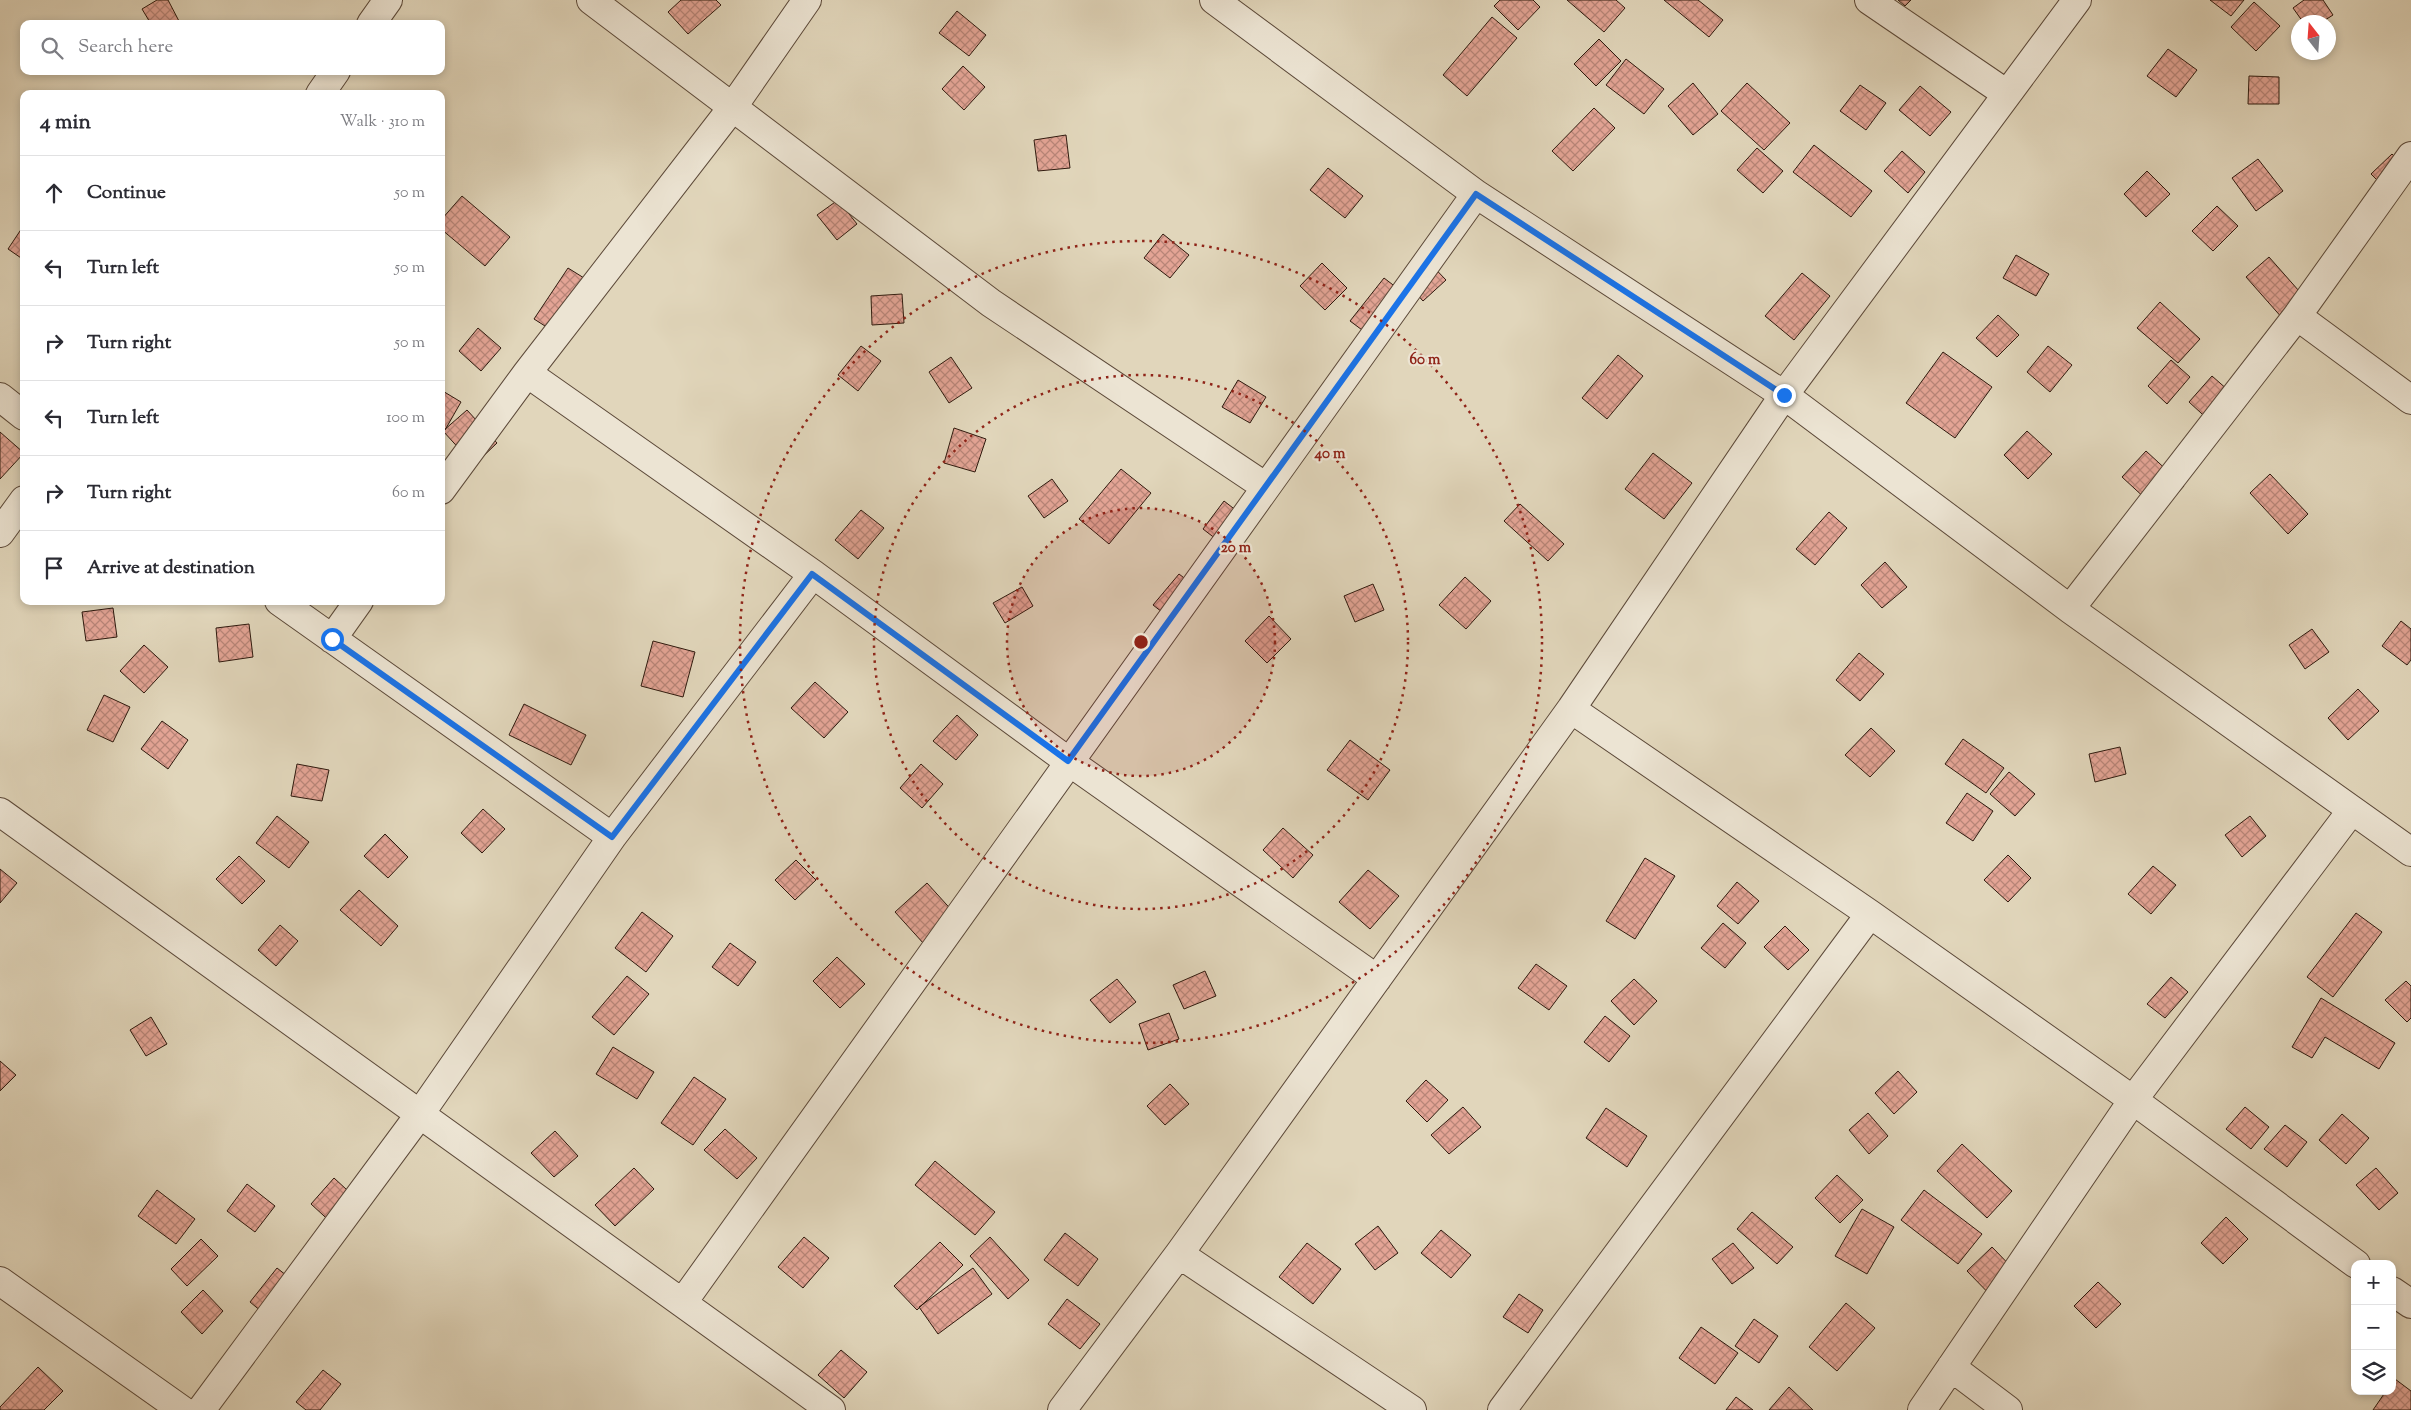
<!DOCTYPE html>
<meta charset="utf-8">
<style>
body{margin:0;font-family:"Sorts Mill Goudy",serif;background:#f2f2f3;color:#2b2b33}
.controls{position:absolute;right:15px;bottom:15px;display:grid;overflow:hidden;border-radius:10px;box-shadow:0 2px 8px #0003}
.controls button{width:45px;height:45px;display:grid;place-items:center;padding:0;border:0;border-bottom:1px solid #e1e1e2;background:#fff;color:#2b2b33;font:25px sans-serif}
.compass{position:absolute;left:2291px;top:15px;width:45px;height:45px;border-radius:50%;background:#fff;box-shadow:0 2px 8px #0003;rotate:343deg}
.stop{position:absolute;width:15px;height:15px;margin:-11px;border:4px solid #1a73e8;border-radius:50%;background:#fff}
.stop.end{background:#1a73e8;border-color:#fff;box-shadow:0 1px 5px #0008}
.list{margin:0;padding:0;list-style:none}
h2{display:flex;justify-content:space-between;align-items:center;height:65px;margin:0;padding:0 20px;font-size:21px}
h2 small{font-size:16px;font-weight:400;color:#7c7c81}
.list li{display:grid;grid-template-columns:32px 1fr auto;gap:15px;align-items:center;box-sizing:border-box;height:75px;padding:0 20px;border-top:1px solid #e1e1e2}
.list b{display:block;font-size:19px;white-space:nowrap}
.list em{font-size:16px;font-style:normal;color:#7c7c81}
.icon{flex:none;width:28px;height:28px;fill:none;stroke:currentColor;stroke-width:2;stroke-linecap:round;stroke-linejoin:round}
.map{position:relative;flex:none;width:2411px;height:1410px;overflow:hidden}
.search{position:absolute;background:#fff;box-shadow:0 2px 8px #0003;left:20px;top:20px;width:425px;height:55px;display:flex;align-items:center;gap:12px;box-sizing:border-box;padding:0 18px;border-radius:10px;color:#7c7c81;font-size:19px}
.panel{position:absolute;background:#fff;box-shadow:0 2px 8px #0003;left:20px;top:90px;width:425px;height:515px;border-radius:10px}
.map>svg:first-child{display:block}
.building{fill:url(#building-cross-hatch);stroke:#2f1a0e}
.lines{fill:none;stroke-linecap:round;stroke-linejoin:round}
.street-casing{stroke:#5c4939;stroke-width:30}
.street{stroke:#ece4d3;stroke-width:28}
.route{stroke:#1a73e8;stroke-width:6}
.ring{fill:none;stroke:#8f2418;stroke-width:2.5;stroke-dasharray:2.5 5}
.centre{fill:#8f2418;stroke:#ece4d3;stroke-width:2.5}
.ring-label{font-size:15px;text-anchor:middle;font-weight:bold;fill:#8f2418;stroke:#ece4d3;stroke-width:4.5;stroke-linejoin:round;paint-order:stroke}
</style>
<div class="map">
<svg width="2411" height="1410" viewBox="0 0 2411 1410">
<defs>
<pattern id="building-cross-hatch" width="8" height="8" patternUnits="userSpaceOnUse" patternTransform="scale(1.25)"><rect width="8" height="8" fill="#e3a495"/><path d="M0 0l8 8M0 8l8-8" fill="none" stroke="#b88578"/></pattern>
</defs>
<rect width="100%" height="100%" fill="#e1d6bb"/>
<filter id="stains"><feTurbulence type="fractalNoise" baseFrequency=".004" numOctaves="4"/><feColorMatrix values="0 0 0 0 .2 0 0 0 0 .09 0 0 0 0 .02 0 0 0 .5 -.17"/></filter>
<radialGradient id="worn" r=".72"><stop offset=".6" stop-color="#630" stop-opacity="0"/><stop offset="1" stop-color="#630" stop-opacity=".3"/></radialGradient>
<path class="building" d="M157 0H168L180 23 151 24 142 9Z
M681 0H716L721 5 688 34 668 12Z
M1500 0H1533L1540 7 1518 30 1494 6Z
M1567 0H1616L1625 8 1604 32Z
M1664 0H1698L1723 20 1709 37Z
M1898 0H1911L1905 6Z
M2210 0H2244L2231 16Z
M2304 0H2323L2333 15 2322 22H2303L2293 8Z
M2254 2 2280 26 2256 51 2231 27Z
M957 11 986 35 969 56 939 33Z
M1492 17 1517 38 1467 96 1443 75Z
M1599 39 1621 61 1596 86 1574 64Z
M2168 49 2197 70 2176 97 2147 76Z
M1626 59 1664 89 1644 114 1606 85Z
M963 66 985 87 964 110 942 89Z
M2249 76 2279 77V104H2248Z
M1693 83 1718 114 1693 135 1668 106Z
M1747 83 1790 123 1764 150 1721 111Z
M1860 85 1886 103 1866 130 1840 111Z
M1920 86 1951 112 1930 136 1899 110Z
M1594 108 1615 128 1573 171 1552 151Z
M1066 135 1070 168 1038 171 1034 140Z
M1814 145 1872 191 1851 217 1793 172Z
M1757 148 1783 171 1763 193 1737 170Z
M1902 151 1925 172 1908 193 1884 171Z
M2392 154 2411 173 2393 196 2371 174Z
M2258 159 2283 191 2256 211 2232 178Z
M1328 168 1363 196 1345 218 1310 190Z
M2147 171 2170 194 2146 217 2124 194Z
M462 196 510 237 485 266 441 229V220Z
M838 200 857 224 837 240 817 215Z
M2217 206 2238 226 2213 251 2192 231Z
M24 225V260L8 249Z
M1163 234 1189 255 1170 278 1144 258Z
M2016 255 2049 274 2036 296 2003 278Z
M1423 256 1446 280 1423 301 1401 276Z
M2269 257 2314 308 2291 328 2246 277Z
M1322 263 1347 288 1325 310 1300 286Z
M568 268 600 288 567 340 534 319Z
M1802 273 1830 296 1794 340 1765 316Z
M1384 278 1414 301 1381 344 1350 321Z
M902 294 904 323 872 325 871 296Z
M2160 302 2200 339 2178 363 2137 328Z
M1998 315 2019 335 1997 357 1976 338Z
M478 328 501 348 481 371 459 351Z
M861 346 881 361 858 391 838 375Z
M2048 346 2072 365 2050 392 2027 372Z
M1943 352 1992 387 1955 438 1906 403Z
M1618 355 1643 376 1607 419 1582 398Z
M951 357 972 388 949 403 929 372Z
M2171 360 2190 377 2167 404 2148 386Z
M2212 376 2237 398 2213 424 2189 402Z
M1238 380 1266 397 1250 423 1222 407Z
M441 390 461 402 445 430 441 428Z
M467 410 497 443 474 465 443 431Z
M954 428 986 439 975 472 944 463Z
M2027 431 2052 454 2028 479 2004 455Z
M0 432 24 453 0 479Z
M2146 451 2184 486 2160 512 2122 477Z
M1653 453 1692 483 1664 519 1625 489Z
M1121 469 1151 493 1109 544 1079 519Z
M2270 474 2308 514 2288 534 2250 493Z
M1052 479 1068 501 1044 518 1028 496Z
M1224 501 1246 518 1225 546 1203 529Z
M1520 504 1564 544 1548 561 1504 521Z
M861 510 884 528 858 559 835 540Z
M1829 512 1847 528 1815 565 1796 549Z
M1885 562 1907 587 1882 608 1861 585Z
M1179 574 1205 594 1180 626 1153 605Z
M1465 577 1491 601 1466 629 1439 605Z
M1373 584 1384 610 1355 622 1344 596Z
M1022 587 1033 606 1005 623 993 603Z
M113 608 117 637 86 641 82 612Z
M1269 616 1291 639 1267 663 1245 641Z
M2401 621 2411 629V660L2407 665 2382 646Z
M249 624 253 657 219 662 216 628Z
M2312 629 2329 652 2305 669 2289 645Z
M653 641 695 652 683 697 641 686Z
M144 645 168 667 144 693 120 671Z
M1859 653 1884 674 1860 701 1836 680Z
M815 682 848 712 824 738 791 708Z
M2358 689 2379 711 2348 740 2328 718Z
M104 695 130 707 113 742 87 730Z
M524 704 586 735 571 765 509 735Z
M957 715 978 735 956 760 933 741Z
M162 721 188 740 168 769 141 749Z
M1871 728 1895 751 1870 777 1845 755Z
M1963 739 2004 768 1986 793 1945 764Z
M1350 740 1390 770 1368 800 1327 770Z
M2120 747 2126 774 2095 782 2089 754Z
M297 764 329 770 322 801 291 796Z
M921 764 943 784 922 808 900 788Z
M2009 772 2035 794 2015 816 1990 794Z
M1967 793 1993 811 1973 841 1946 823Z
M483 809 505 829 482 853 461 833Z
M277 816 309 842 289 868 256 843Z
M2250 816 2266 836 2242 857 2225 835Z
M1283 828 1313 855 1293 878 1263 850Z
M385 834 408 857 388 878 364 856Z
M2008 855 2031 878 2008 902 1984 880Z
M239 856 265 881 242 904 216 879Z
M1645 858 1675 876 1635 939 1606 921Z
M796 860 816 880 795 900 775 880Z
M2153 866 2176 885 2151 914 2128 894Z
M0 869 17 883 0 903Z
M1368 870 1399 896 1370 929 1339 902Z
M1737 882 1759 901 1738 924 1717 906Z
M927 883 956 915 924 944 895 912Z
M359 890 398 926 381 946 340 910Z
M642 912 673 936 646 972 615 948Z
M2356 913 2382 932 2333 997 2307 977Z
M1723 923 1746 943 1725 968 1701 948Z
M280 925 298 941 276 966 258 950Z
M1785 926 1809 950 1788 970 1764 947Z
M730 943 756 962 738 986 712 967Z
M837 957 865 984 840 1008 813 981Z
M1536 964 1567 986 1549 1010 1518 988Z
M1205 971 1216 996 1184 1009 1173 985Z
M627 976 649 994 614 1035 592 1017Z
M2171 977 2188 992 2165 1018 2147 1004Z
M1117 979 1136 1002 1110 1023 1090 1000Z
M1634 979 1657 1001 1634 1025 1611 1001Z
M2406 981 2411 986V1018L2407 1022 2385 1000Z
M2321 998 2395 1043 2379 1069 2325 1037 2312 1058 2292 1047Z
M1169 1013 1179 1039 1148 1050 1139 1024Z
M1605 1016 1630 1036 1609 1062 1584 1042Z
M151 1017 167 1044 146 1056 130 1030Z
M613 1047 654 1072 637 1099 596 1074Z
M0 1061 16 1075 0 1091Z
M1898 1071 1917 1092 1894 1114 1875 1093Z
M694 1077 726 1099 693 1145 661 1123Z
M1426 1080 1448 1100 1427 1122 1406 1101Z
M1170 1084 1189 1104 1165 1125 1147 1106Z
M1463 1107 1481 1127 1449 1154 1431 1135Z
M2245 1107 2269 1127 2251 1149 2226 1129Z
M1606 1108 1647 1136 1627 1167 1586 1138Z
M1868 1113 1888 1136 1869 1154 1849 1130Z
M2342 1114 2369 1138 2346 1164 2319 1140Z
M2285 1125 2307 1142 2287 1167 2264 1149Z
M725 1129 757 1158 737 1179 704 1150Z
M555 1131 578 1156 554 1177 531 1153Z
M1962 1144 2012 1191 1987 1218 1937 1171Z
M935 1161 995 1212 975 1235 915 1185Z
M634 1168 654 1189 615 1226 595 1205Z
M2376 1168 2398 1193 2379 1210 2356 1185Z
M1837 1175 1863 1200 1840 1223 1815 1198Z
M334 1178 359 1201 336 1227 311 1204Z
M247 1184 275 1206 255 1232 227 1211Z
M157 1190 195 1219 176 1244 138 1216Z
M1924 1190 1982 1234 1958 1264 1901 1220Z
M1862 1209 1894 1227 1867 1274 1835 1256Z
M1752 1212 1793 1247 1777 1264 1737 1229Z
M2226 1217 2248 1239 2223 1264 2201 1243Z
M1378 1226 1398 1253 1375 1270 1355 1244Z
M1441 1230 1471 1255 1451 1278 1421 1253Z
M1065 1233 1098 1259 1078 1286 1044 1260Z
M804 1237 829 1258 803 1288 778 1267Z
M990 1237 1029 1280 1008 1299 970 1256Z
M201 1239 218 1256 187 1286 171 1269Z
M940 1242 963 1265 917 1310 894 1286Z
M1307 1243 1341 1269 1313 1304 1279 1277Z
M1733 1243 1754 1268 1732 1284 1712 1259Z
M1992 1247 2026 1282 2001 1306 1967 1271Z
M277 1268 296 1283 268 1317 250 1302Z
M973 1268 992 1294 938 1334 919 1307Z
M2098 1282 2121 1304 2096 1328 2074 1306Z
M203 1290 223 1311 202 1334 181 1312Z
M1519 1294 1543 1310 1528 1333 1503 1317Z
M1067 1299 1100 1324 1080 1349 1048 1324Z
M1846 1303 1875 1328 1837 1371 1809 1347Z
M1754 1319 1778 1336 1759 1363 1735 1346Z
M1701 1327 1738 1353 1715 1384 1679 1358Z
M841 1350 867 1372 844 1398 818 1375Z
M38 1367 63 1391 44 1410H0V1407Z
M323 1370 341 1384 320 1410H306L296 1402Z
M2395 1379 2411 1391V1410H2373L2386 1391H2392V1382Z
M1789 1387 1813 1410H1769Z
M1736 1397 1753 1410H1726Z"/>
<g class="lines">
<g class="street-casing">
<path id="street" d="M591 0 991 303 1266 487
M1214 0 1476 194 1784 395 2070 609 2411 852
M1869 0 2007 94
M371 24 388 0
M320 94 336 71
M2297 316 2411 400
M527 373 813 574 1068 761 1377 979
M0 397 24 416
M441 490 527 373 732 108 807 0
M0 533 24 500
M279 601 612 837
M2070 609 2297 316 2411 156
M332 639 359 601
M1571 709 1870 914 2133 1100 2356 1264
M0 812 831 1410
M1179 1254 1412 1410
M0 1281 182 1410
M2392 1291 2411 1304
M683 1302 1476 194
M1951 1367 2008 1410
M201 1410 420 1114 612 837 813 574
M1062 1410 1179 1254 1571 709 1784 395 2077 0
M1502 1410 1870 914
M1922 1410 2133 1100 2352 810"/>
</g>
<use href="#street" class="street"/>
</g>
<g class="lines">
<path class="route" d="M332 639 612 837 812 574 1068 761 1476 194 1784 395"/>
</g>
<circle cx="1141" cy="642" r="134" fill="#8f2418" fill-opacity=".12"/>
<g class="ring">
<circle cx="1141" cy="642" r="134"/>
<circle cx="1141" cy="642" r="267"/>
<circle cx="1141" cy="642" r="401"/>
</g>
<circle cx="1141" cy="642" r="8" class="centre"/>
<g class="ring-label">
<text x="1425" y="364">60 m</text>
<text x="1330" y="458">40 m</text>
<text x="1236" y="552">20 m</text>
</g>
<rect width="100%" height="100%" filter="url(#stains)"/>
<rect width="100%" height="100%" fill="url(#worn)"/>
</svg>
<div class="controls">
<button>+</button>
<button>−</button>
<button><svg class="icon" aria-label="layers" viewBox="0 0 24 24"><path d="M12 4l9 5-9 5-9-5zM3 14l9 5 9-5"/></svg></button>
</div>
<svg class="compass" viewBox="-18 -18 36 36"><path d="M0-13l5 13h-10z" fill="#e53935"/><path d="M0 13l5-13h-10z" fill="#7c7c81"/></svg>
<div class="stop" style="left:332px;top:639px"></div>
<div class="stop end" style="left:1784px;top:395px"></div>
<div class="search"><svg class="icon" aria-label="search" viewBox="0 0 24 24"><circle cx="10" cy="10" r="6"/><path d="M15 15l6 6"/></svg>Search here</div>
<section class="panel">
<h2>4 min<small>Walk · 310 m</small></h2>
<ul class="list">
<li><svg class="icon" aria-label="ahead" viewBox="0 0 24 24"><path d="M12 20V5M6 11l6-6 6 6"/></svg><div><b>Continue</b></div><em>50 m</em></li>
<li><svg class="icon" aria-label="left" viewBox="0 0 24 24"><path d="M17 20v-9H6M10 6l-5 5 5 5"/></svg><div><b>Turn left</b></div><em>50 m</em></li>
<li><svg class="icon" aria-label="right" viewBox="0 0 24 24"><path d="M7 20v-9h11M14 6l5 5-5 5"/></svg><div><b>Turn right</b></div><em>50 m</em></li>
<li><svg class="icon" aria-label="left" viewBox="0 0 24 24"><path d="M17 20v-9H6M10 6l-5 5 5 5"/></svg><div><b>Turn left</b></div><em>100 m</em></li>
<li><svg class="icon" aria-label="right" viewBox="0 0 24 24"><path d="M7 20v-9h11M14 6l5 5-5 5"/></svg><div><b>Turn right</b></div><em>60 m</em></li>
<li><svg class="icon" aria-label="arrive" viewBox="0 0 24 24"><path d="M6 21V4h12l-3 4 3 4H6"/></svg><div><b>Arrive at destination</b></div></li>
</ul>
</section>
</div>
